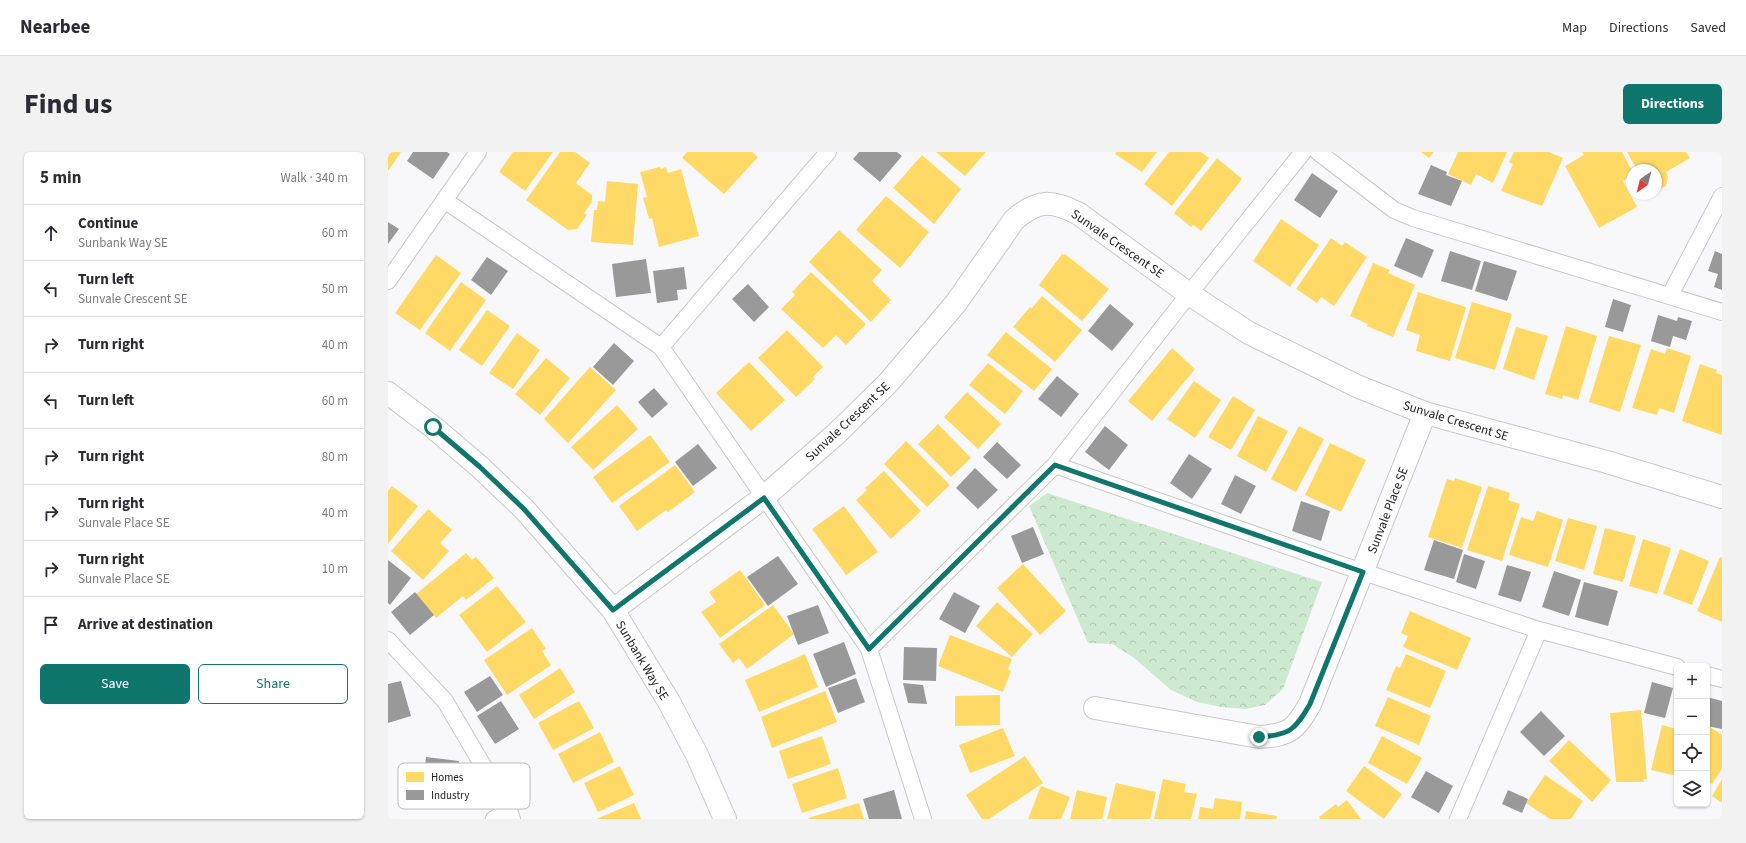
<!DOCTYPE html>
<meta charset="utf-8">
<style>
body{margin:0;font-family:"Source Sans 3",sans-serif;background:#f2f2f3;color:#2b2b33}
.controls{position:absolute;right:12px;bottom:12px;display:grid;overflow:hidden;border-radius:6px;box-shadow:0 1px 3px #0004}
.controls button{width:36px;height:36px;display:grid;place-items:center;padding:0;border:0;border-bottom:1px solid #e1e1e2;background:#fff;color:#2b2b33;font:20px sans-serif}
.compass{position:absolute;left:1238px;top:12px;width:36px;height:36px;border-radius:50%;background:#fff;box-shadow:0 1px 3px #0004;rotate:215deg}
.stop{position:absolute;width:12px;height:12px;margin:-9px;border:3px solid #0f766e;border-radius:50%;background:#fff}
.stop.end{background:#0f766e;border-color:#fff;box-shadow:0 1px 4px #0008}
.list{margin:0;padding:0;list-style:none}
h2{display:flex;justify-content:space-between;align-items:center;height:52px;margin:0;padding:0 16px;font-size:17px}
h2 small{font-size:13px;font-weight:400;color:#7c7c81}
.list li{display:grid;grid-template-columns:26px 1fr auto;gap:12px;align-items:center;box-sizing:border-box;height:56px;padding:0 16px;border-top:1px solid #e1e1e2}
.list b{display:block;font-size:15px;white-space:nowrap}
.list p{margin:0;font-size:13px;white-space:nowrap;color:#7c7c81}
.list em{font-size:13px;font-style:normal;color:#7c7c81}
.actions{display:flex;gap:8px;padding:12px 16px}
.actions a{flex:1;padding:9px 0;border:1px solid #0f766e;border-radius:6px;text-align:center;font-size:14px;color:#0f766e}
.actions .main{background:#0f766e;color:#fff}
.icon{flex:none;width:22px;height:22px;fill:none;stroke:currentColor;stroke-width:2;stroke-linecap:round;stroke-linejoin:round}
.map{position:relative;flex:none;width:1334px;height:667px;overflow:hidden;border-radius:6px}
header{display:flex;align-items:center;gap:24px;box-sizing:border-box;height:56px;padding:0 20px;background:#fff;border-bottom:1px solid #e1e1e2}
header strong{font-size:19px}
nav{display:flex;gap:22px;margin-inline-start:auto;font-size:14px}
.intro{display:flex;align-items:center;justify-content:space-between;box-sizing:border-box;height:96px;padding:0 24px}
h1{margin:0;font-size:28px}
.button{padding:10px 18px;border-radius:6px;background:#0f766e;color:#fff;font-size:14px;font-weight:700}
main{display:flex;gap:24px;padding:0 24px}
aside{flex:1;background:#fff;border-radius:6px;box-shadow:0 1px 3px #0004}
.map>svg:first-child{display:block}
.park{fill:url(#park-crowns)}
.homes{fill:#ffd966}
.industry{fill:#999}
.lines{fill:none;stroke-linecap:round;stroke-linejoin:round}
.service-casing{stroke:#c8c8ca;stroke-width:18}
.minor-casing{stroke:#c8c8ca;stroke-width:24}
.service{stroke:#fefefe;stroke-width:16}
.minor{stroke:#fefefe;stroke-width:22}
.route{stroke:#0f766e;stroke-width:5}
.labels{text-anchor:middle;stroke-width:4;stroke-linejoin:round;paint-order:stroke}
.street-label{font-size:13px;fill:#212123;stroke:#fff}
.key{fill:#fff;stroke:#bcbcbd;stroke-width:1}
.key-label{font-size:11px;fill:#212123}
</style>
<header>
<strong>Nearbee</strong>
<nav><a>Map</a><a>Directions</a><a>Saved</a></nav>
</header>
<div class="intro"><h1>Find us</h1><a class="button">Directions</a></div>
<main>
<aside>
<h2>5 min<small>Walk · 340 m</small></h2>
<ul class="list">
<li><svg class="icon" aria-label="ahead" viewBox="0 0 24 24"><path d="M12 20V5M6 11l6-6 6 6"/></svg><div><b>Continue</b><p>Sunbank Way SE</p></div><em>60 m</em></li>
<li><svg class="icon" aria-label="left" viewBox="0 0 24 24"><path d="M17 20v-9H6M10 6l-5 5 5 5"/></svg><div><b>Turn left</b><p>Sunvale Crescent SE</p></div><em>50 m</em></li>
<li><svg class="icon" aria-label="right" viewBox="0 0 24 24"><path d="M7 20v-9h11M14 6l5 5-5 5"/></svg><div><b>Turn right</b></div><em>40 m</em></li>
<li><svg class="icon" aria-label="left" viewBox="0 0 24 24"><path d="M17 20v-9H6M10 6l-5 5 5 5"/></svg><div><b>Turn left</b></div><em>60 m</em></li>
<li><svg class="icon" aria-label="right" viewBox="0 0 24 24"><path d="M7 20v-9h11M14 6l5 5-5 5"/></svg><div><b>Turn right</b></div><em>80 m</em></li>
<li><svg class="icon" aria-label="right" viewBox="0 0 24 24"><path d="M7 20v-9h11M14 6l5 5-5 5"/></svg><div><b>Turn right</b><p>Sunvale Place SE</p></div><em>40 m</em></li>
<li><svg class="icon" aria-label="right" viewBox="0 0 24 24"><path d="M7 20v-9h11M14 6l5 5-5 5"/></svg><div><b>Turn right</b><p>Sunvale Place SE</p></div><em>10 m</em></li>
<li><svg class="icon" aria-label="arrive" viewBox="0 0 24 24"><path d="M6 21V4h12l-3 4 3 4H6"/></svg><div><b>Arrive at destination</b></div></li>
</ul>
<div class="actions"><a class="main">Save</a><a>Share</a></div>
</aside>
<div class="map">
<svg width="1334" height="667" viewBox="0 0 1334 667">
<defs>
<pattern id="park-crowns" width="20" height="18" patternUnits="userSpaceOnUse"><rect width="20" height="18" fill="#cdead0"/><path d="M2 6a3 3 0 1 1 6 0M12 15a3 3 0 1 1 6 0" fill="none" stroke="#b0c8b2"/></pattern>
</defs>
<rect width="100%" height="100%" fill="#f8f8fb"/>
<path class="park" d="M659 341 934 430 895 537 877 553 858 557 833 555 809 550 783 538 745 505 724 492 700 491 641 354Z"/>
<path class="homes" d="M0 0H13L0 19Z
M125 0H165L137 39 111 20Z
M172 0H187L202 11 188 31 204 43V50L196 61 199 63 189 77 180 78 138 48Z
M299 0H364L370 5 336 42 294 6Z
M548 0H598L577 24Z
M728 0H769L754 20 727 2Z
M781 0H813L821 6 784 54 756 32Z
M1033 0H1046L1041 6Z
M1070 0H1119L1105 31 1088 22 1083 33 1060 22Z
M1126 0H1161L1175 6 1154 54 1113 39 1125 12 1121 10Z
M1194 0H1234L1244 19V24L1235 29 1249 55 1211 76 1177 14 1196 3Z
M1239 0H1298L1302 6 1278 20 1280 25 1278 34 1268 39V18H1249Z
M534 3 573 37 546 72 505 36Z
M829 6 854 27 813 79 805 73 803 75 786 61Z
M272 15 273 17 278 15 280 21 293 17 311 84 271 95 264 66 261 67 255 46 259 45 252 20Z
M219 29 250 32 245 93 203 90 206 58H209L210 49 217 50Z
M498 44 541 80 512 116 468 78Z
M893 67 931 93 902 135 865 109Z
M451 78 494 118 484 129 503 148 483 170 421 110Z
M943 86 954 94 957 90 979 105 946 154 933 145 929 151 908 137Z
M674 102 676 103 677 102 721 137 694 169 651 133Z
M48 103 73 121 32 178 7 161Z
M985 111 1002 118 1000 121 1027 133 1005 185 979 174 980 172 962 164Z
M423 120 478 172 458 193 448 183 435 196 393 157 407 143 404 140Z
M73 130 98 148 62 199 37 181Z
M1030 140 1078 155 1062 209 1028 199 1032 183 1018 178Z
M654 144 694 178 667 210 625 175 642 155 644 156Z
M1084 150 1124 162 1107 218 1067 206Z
M99 158 122 174 94 214 71 198Z
M1178 174 1209 184 1190 248 1175 243 1174 247 1157 242Z
M1128 175 1160 184 1146 228 1115 217Z
M399 178 435 215 425 225 427 227 408 245 370 206Z
M618 180 664 217 646 239 599 203Z
M129 181 152 198 125 237 101 221Z
M1221 184 1253 193 1232 260 1201 250Z
M784 196 807 217 764 269 740 249Z
M1279 196 1303 204 1286 261 1271 256 1269 263 1244 256 1263 197 1277 202Z
M158 206 182 226 152 263 127 242Z
M361 210 397 248 363 279 328 241Z
M600 211 635 239 617 262 581 233Z
M1312 212 1329 218 1328 221 1334 223V283L1294 269Z
M202 215 228 238 180 291 156 267Z
M806 229 833 248 807 286 779 267Z
M579 240 613 272 590 297 556 265Z
M845 244 867 258 843 298 820 285Z
M229 253 250 277 205 318 183 295Z
M870 264 900 279 878 320 849 304Z
M550 272 583 306 563 325 530 292Z
M911 274 936 287 908 340 883 327Z
M262 283 282 310 224 351 205 325Z
M518 289 562 333 539 355 496 312Z
M942 291 978 308 953 360 917 343Z
M287 313 307 340 280 360 278 358 249 379 231 354Z
M496 319 533 359 503 387 468 348 479 338 477 336Z
M1067 326 1094 335 1074 396 1040 385 1059 327 1066 329Z
M4 334 30 354 0 392V339Z
M1100 334 1122 341 1120 348 1132 352 1114 409 1079 398Z
M456 354 490 400 458 423 424 377Z
M40 357 64 378 52 391 61 399 35 428 3 399Z
M1149 359 1175 368 1160 415 1121 403 1133 365 1145 369Z
M1180 366 1209 374 1196 418 1167 409Z
M1217 376 1248 384 1235 430 1205 422Z
M1255 387 1283 396 1269 442 1241 434Z
M1292 397 1321 409 1304 453 1275 442Z
M78 401 84 408 88 405 106 426 78 448 75 444 48 466 28 442Z
M1332 405 1334 406V470L1309 459Z
M635 412 678 459 652 483 609 436Z
M352 418 377 453 332 486 313 460 328 450 321 440Z
M109 434 138 470 99 500 71 463Z
M609 450 645 482 624 505 588 474Z
M385 453 406 482 359 517 351 506 345 511 331 492Z
M1022 459 1083 486 1069 518 1015 495 1020 484 1013 481Z
M144 476 158 497 154 499 163 513 119 543 96 508Z
M562 483 624 507 620 517 623 519 615 540 550 514Z
M417 502 430 535 371 560 357 528Z
M1018 502 1058 519 1042 556 998 538 1008 514 1012 516Z
M172 516 187 540 146 567 131 543Z
M437 539 449 570 384 596 373 565Z
M612 543V573L567 574V544Z
M1000 545 1043 564 1031 593 987 574Z
M191 549 206 576 165 598 150 571Z
M1253 558 1259 627H1255L1256 630H1228L1222 561Z
M1274 573 1289 577V624L1263 618Z
M1322 575 1334 583V617L1324 632 1319 629V580Z
M615 576 627 604 582 621 571 593Z
M212 580 226 610 185 631 170 602Z
M434 584 443 612 400 627 391 599Z
M994 584 1034 606 1019 632 980 611Z
M1181 588 1223 628 1204 650 1161 609Z
M637 604 655 631 601 667H594L578 643Z
M232 614 246 643 210 660 196 631Z
M976 614 1014 642 996 667 958 639Z
M450 616 459 646 414 661 404 632Z
M1157 623 1195 649 1183 667H1162L1138 651Z
M775 627 798 632 796 640 809 642 803 667H766Z
M1334 627V651L1324 644Z
M728 631 768 640 762 667H719Z
M653 634 682 645 673 667H640Z
M689 638 719 645 714 667H682Z
M827 646 854 650 852 667H810L812 655 825 657Z
M959 648 973 667H932L931 665 948 652 950 655Z
M246 651 253 667H208Z
M471 651 476 667H421L420 666Z
M858 659 889 664 888 667H857Z"/>
<path class="industry" d="M25 0H59L62 2 45 27 19 9Z
M471 0H509L514 4 492 30 465 7Z
M1043 13 1059 20 1058 23 1074 29 1063 54 1030 42Z
M924 21 950 39 932 66 906 48Z
M0 70 11 77 0 92Z
M1018 86 1046 98 1034 126 1006 114Z
M1062 99 1093 109 1084 138 1053 129Z
M1327 99 1334 102V138L1326 135 1330 122 1320 119Z
M99 105 120 119 103 143 83 128Z
M258 107 263 141 228 145 224 112Z
M1096 109 1129 119 1119 149 1087 139Z
M296 115 299 137 289 138 290 148 269 151 265 119Z
M360 132 381 155 366 170 344 147Z
M1225 147 1243 153 1235 180 1217 175Z
M722 152 746 172 724 199 700 179Z
M1270 163 1289 169 1290 165 1304 169 1298 188 1285 184 1282 195 1263 189Z
M226 191 246 209 225 233 205 215Z
M669 224 691 242 673 265 650 247Z
M266 236 280 252 264 266 250 250Z
M717 274 740 293 721 318 697 300Z
M609 290 633 313 619 327 595 305Z
M310 292 329 316 305 334 287 310Z
M801 302 824 317 804 347 782 331Z
M587 316 610 338 590 357 568 336Z
M847 323 868 334 853 362 833 352Z
M913 349 942 359 933 389 904 379Z
M645 375 656 402 634 411 623 384Z
M1046 388 1075 398 1066 427 1036 418Z
M1076 402 1097 409 1088 437 1068 430Z
M390 404 410 432 380 454 359 425Z
M0 408 23 426 2 453 0 451Z
M1119 413 1143 420 1133 450 1110 443Z
M1166 419 1193 428 1181 464 1154 455Z
M1196 430 1230 439 1220 474 1187 465Z
M27 440 46 463 22 483 3 460Z
M566 440 592 454 577 481 551 467Z
M430 453 441 481 410 493 399 464Z
M456 490 468 522 438 535 425 502Z
M516 495 549 496 548 529 515 528Z
M102 524 115 543 89 560 76 540Z
M468 526 477 550 450 561 440 536Z
M13 529 23 564 0 571V532Z
M1264 530 1285 536 1277 566 1256 561Z
M515 531 535 533 539 552 520 551Z
M1319 545 1334 549V577L1319 574Z
M113 549 131 577 107 592 89 564Z
M1153 559 1177 584 1156 604 1132 580Z
M38 605 71 609 68 643 34 639Z
M1038 619 1065 634 1051 661 1023 645Z
M506 638 514 667H481L475 647Z
M1120 638 1140 647 1134 661 1114 652Z"/>
<g class="lines">
<g class="service-casing">
<path id="service" d="M930 0 1006 58 1025 66 1334 160
M56 48 273 195 481 497 535 667
M0 129 90 0
M1282 143 1334 44
M273 195 440 0
M667 313 951 412 1151 478 1289 515
M0 488 57 549 121 658 124 667
M481 497 667 313 801 142 915 0
M1319 523 1334 527
M106 667 121 658
M1070 667 1151 478"/>
</g>
<g class="minor-casing">
<path id="minor" d="M0 241 45 275 92 315 136 357 225 458 281 550 309 603 337 667
M225 458 376 345 448 282 500 231 568 151 626 68C650 47 664 48 691 62L801 142 861 181 971 235 1037 261 1219 310 1334 345
M707 556 871 585C902 583 907 578 922 552L1037 261"/>
</g>
<use href="#service" class="service"/>
<use href="#minor" class="minor"/>
</g>
<g class="lines">
<path class="route" d="M45 275 92 315 136 357 225 458 376 346 481 497 667 313 975 420 922 552C907 578 902 583 871 585"/>
</g>
<g class="labels">
<g class="street-label">
<text transform="translate(730 91) rotate(35)" y="5">Sunvale Crescent SE</text>
<text transform="translate(1068 268) rotate(17)" y="5">Sunvale Crescent SE</text>
<text transform="translate(459 269) rotate(-43)" y="5">Sunvale Crescent SE</text>
<text transform="translate(999 358) rotate(-69)" y="5">Sunvale Place SE</text>
<text transform="translate(255 508) rotate(59)" y="5">Sunbank Way SE</text>
</g>
</g>
<rect x="10" y="611" width="132" height="46" rx="6" class="key"/>
<rect x="18" y="620" width="18" height="10" fill="#ffd966"/>
<rect x="18" y="638" width="18" height="10" fill="#999"/>
<g class="key-label">
<text x="43" y="629">Homes</text>
<text x="43" y="647">Industry</text>
</g>
</svg>
<div class="controls">
<button>+</button>
<button>−</button>
<button><svg class="icon" aria-label="locate" viewBox="0 0 24 24"><circle cx="12" cy="12" r="6"/><path d="M12 2v4M12 18v4M2 12h4M18 12h4"/></svg></button>
<button><svg class="icon" aria-label="layers" viewBox="0 0 24 24"><path d="M12 4l9 5-9 5-9-5zM3 14l9 5 9-5"/></svg></button>
</div>
<svg class="compass" viewBox="-18 -18 36 36"><path d="M0-13l5 13h-10z" fill="#e53935"/><path d="M0 13l5-13h-10z" fill="#7c7c81"/></svg>
<div class="stop" style="left:45px;top:275px"></div>
<div class="stop end" style="left:871px;top:585px"></div>
</div>
</main>
